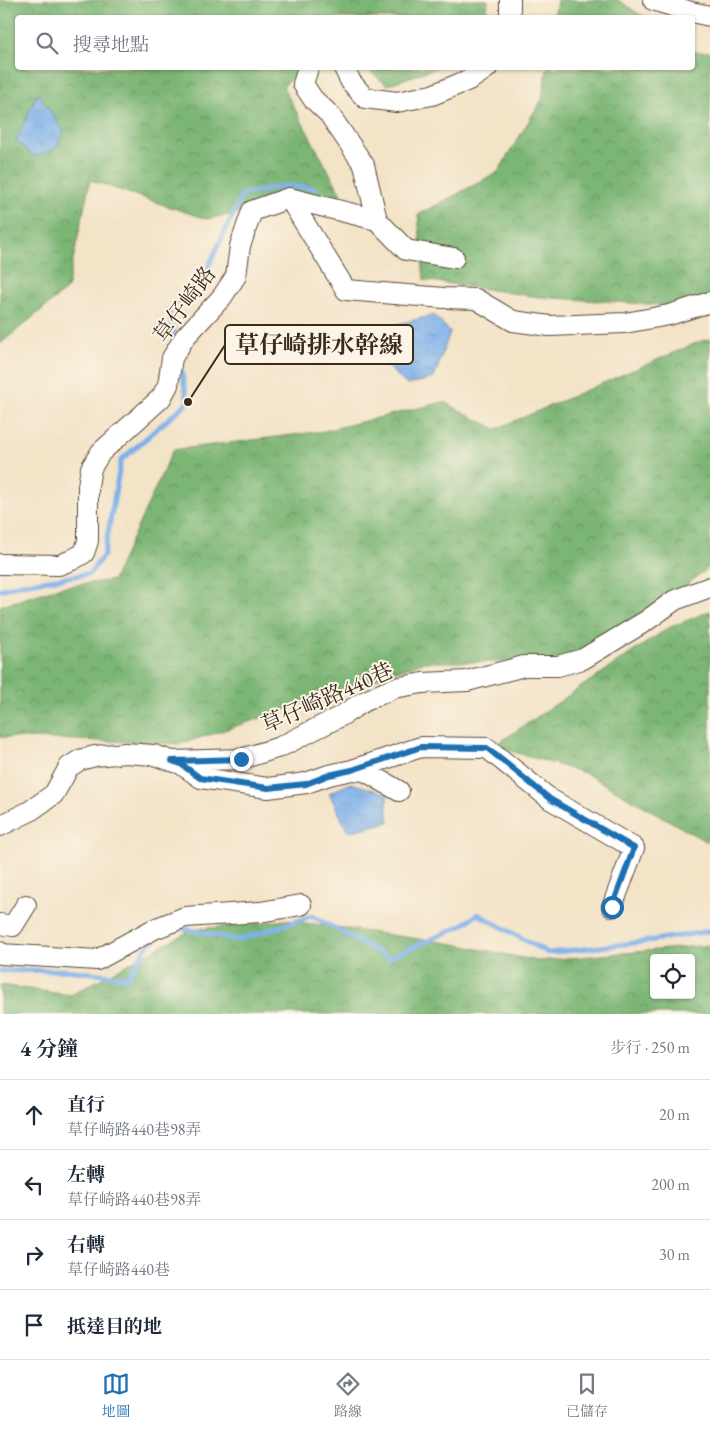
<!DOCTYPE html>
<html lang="zh-TW">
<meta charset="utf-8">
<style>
body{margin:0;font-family:"EB Garamond","Noto Serif TC",serif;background:#f6f6f7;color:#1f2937}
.controls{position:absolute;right:15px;bottom:15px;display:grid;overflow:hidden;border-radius:5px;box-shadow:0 1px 4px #0004}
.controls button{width:45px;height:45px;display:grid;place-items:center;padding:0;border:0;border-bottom:1px solid #e0e1e3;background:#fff;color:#1f2937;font:25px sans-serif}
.stop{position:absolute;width:15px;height:15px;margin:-11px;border:4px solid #1f6fb2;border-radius:50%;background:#fff}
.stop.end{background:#1f6fb2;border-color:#fff;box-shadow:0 1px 5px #0008}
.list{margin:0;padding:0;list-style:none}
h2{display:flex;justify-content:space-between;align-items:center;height:65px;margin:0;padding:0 20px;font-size:21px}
h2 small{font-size:16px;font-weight:400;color:#747a83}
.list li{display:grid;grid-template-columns:32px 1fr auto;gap:15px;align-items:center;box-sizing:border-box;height:70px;padding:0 20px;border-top:1px solid #e0e1e3}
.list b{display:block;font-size:19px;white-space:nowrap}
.list p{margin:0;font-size:16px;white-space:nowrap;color:#747a83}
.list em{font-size:16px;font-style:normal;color:#747a83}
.icon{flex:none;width:28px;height:28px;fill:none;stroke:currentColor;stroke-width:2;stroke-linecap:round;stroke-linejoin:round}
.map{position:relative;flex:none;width:710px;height:1014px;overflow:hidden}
.search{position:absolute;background:#fff;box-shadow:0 1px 4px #0004;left:15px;right:15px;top:15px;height:55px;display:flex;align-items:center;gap:12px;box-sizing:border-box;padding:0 18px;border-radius:5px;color:#747a83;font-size:19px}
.sheet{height:345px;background:#fff}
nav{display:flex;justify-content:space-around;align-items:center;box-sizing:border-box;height:70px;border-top:1px solid #e0e1e3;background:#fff;font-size:14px;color:#747a83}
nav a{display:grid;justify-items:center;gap:2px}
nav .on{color:#1f6fb2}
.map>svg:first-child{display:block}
.forest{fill:url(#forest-crowns);stroke:#5c7049;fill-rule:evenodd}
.water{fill:url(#water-ripples);stroke:#5c6d84}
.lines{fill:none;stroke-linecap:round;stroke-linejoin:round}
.stream{stroke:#7db0ea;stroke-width:5}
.minor-casing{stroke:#574637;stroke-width:22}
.minor{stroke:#fff;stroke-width:20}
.route{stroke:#1f6fb2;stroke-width:6}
.labels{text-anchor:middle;stroke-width:4;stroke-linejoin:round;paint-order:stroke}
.street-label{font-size:22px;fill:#3b2a1e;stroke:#fcf5e5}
.leader{fill:none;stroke:#3b2a1e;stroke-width:2}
.callout-dot{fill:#3b2a1e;stroke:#fcf5e5;stroke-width:2}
.callout{fill:#fcf5e5;stroke:#3b2a1e;stroke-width:2}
.callout-label{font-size:24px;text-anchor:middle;font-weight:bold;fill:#3b2a1e}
</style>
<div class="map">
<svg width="710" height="1014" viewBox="0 0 710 1014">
<defs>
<pattern id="forest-crowns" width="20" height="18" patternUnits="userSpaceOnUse" patternTransform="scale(1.25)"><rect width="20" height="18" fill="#7cb674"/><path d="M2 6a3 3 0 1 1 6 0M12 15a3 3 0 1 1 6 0" fill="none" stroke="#67945f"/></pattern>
<pattern id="water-ripples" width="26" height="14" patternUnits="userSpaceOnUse" patternTransform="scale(1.25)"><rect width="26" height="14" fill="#7db0ea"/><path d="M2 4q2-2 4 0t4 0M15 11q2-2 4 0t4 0" fill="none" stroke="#688fbd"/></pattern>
</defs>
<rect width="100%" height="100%" fill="#fcf5e5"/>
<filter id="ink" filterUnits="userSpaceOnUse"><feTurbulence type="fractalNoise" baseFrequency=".02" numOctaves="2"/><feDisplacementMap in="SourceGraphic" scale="10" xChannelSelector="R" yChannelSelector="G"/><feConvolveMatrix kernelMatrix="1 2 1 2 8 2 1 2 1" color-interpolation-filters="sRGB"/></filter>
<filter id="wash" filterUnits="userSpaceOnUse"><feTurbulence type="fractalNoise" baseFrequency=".0096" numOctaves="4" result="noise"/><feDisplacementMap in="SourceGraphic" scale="20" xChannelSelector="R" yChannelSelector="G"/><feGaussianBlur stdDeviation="1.12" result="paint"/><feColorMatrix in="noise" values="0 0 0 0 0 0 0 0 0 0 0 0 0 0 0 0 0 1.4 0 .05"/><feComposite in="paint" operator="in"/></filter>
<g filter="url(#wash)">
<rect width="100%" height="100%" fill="#f3e3c7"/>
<path class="forest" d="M0 0H488L487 18H18V68H300L283 87 341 194 206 219 90 180 67 289 0 344Z
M557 0H618L644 17H554Z
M693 50 696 52H710V296L692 307 539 297 424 280 418 215 498 172 542 99 547 68H692Z
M366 68H436L387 85Z
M710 339V567L583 662H423L252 721 181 744 0 737V606L61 587 113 580 173 450 324 431 443 402 496 429 701 341Z
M710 611V841H705L585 773 494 746 668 628Z
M286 920 454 944 538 961 710 945V1014H0V985L71 995 191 930ZM654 958H691V995H654Z"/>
<path class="water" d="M38 93 64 132 54 150 34 157 16 140Z
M434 315 450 332 434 378 407 385 353 335Z
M351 783 388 794 387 807 389 822 348 832 329 793Z"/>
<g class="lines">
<path class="stream" d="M176 342 169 311 204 276 242 195 282 186 315 188
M0 590 21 584 89 574 104 555 121 460 188 402 179 360
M176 930 180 928 239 940 312 916 389 958 461 926 478 914 548 953 642 942 710 931
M0 971 65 970 128 977 149 943 153 941"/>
</g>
</g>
<g filter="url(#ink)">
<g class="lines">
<g class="minor-casing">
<path id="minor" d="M510 0V18
M653 0 691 12 710 16
M344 68 351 82 365 98 397 102 432 95 471 79 487 68
M289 198 346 290 444 298 476 299 513 321 550 326 625 323 669 315 710 302
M377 220 406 250 454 258
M0 564 59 565 72 560 84 553 88 541V486L91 468 101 452 161 398 168 385 172 358 185 337 222 297 236 276 240 246 252 211 289 198 377 220 364 165 329 114 313 99 303 84 308 68
M172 761 241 759 280 747 341 716 363 702 394 688 423 683 467 681 524 666H558L583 659 646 621 675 600 710 587
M352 770 421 747 487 748 550 799 634 848 612 907
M0 826 30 811 54 794 69 767 80 760 95 756 125 753 154 755 181 764 201 778 268 788 306 783 329 775 352 770 365 771 399 791
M0 924 13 926 26 905
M0 952 1 954 97 960 154 929 185 917 260 912 301 905"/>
</g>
<use href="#minor" class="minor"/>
</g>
</g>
<g class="lines" filter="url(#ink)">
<path class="route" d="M241 759 172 761 181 764 200 778 268 788 306 784 329 775 352 770 421 747 487 748 550 799 634 848 612 907"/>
</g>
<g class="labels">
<g class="street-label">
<text transform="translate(184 304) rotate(-54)" y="8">草仔崎路</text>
<text transform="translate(327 697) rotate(-24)" y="8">草仔崎路440巷</text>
</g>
</g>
<path class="leader" d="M188 402L225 345"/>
<circle class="callout-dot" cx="188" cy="402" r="5"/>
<rect class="callout" x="225" y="325" width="188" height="39" rx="5"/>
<g class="callout-label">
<text x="319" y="353">草仔崎排水幹線</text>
</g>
</svg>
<div class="controls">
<button><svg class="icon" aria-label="locate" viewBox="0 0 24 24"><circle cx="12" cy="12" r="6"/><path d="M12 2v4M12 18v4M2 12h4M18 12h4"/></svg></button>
</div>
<div class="stop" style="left:612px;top:907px"></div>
<div class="stop end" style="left:241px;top:759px"></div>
<div class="search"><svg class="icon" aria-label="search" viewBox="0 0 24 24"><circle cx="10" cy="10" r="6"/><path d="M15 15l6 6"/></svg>搜尋地點</div>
</div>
<section class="sheet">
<h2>4 分鐘<small>步行 · 250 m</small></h2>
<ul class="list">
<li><svg class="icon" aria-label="ahead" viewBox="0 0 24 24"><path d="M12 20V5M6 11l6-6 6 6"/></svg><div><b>直行</b><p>草仔崎路440巷98弄</p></div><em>20 m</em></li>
<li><svg class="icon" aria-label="left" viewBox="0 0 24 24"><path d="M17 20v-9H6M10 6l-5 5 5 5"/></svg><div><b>左轉</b><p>草仔崎路440巷98弄</p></div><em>200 m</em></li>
<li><svg class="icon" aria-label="right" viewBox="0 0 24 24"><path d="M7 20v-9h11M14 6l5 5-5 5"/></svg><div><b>右轉</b><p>草仔崎路440巷</p></div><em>30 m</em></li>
<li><svg class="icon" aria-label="arrive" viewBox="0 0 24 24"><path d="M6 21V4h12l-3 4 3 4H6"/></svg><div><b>抵達目的地</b></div></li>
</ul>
</section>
<nav>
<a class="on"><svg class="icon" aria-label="map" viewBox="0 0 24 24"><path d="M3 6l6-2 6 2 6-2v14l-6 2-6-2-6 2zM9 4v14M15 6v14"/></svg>地圖</a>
<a><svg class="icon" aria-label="directions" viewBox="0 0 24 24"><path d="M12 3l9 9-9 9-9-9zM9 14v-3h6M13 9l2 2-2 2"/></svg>路線</a>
<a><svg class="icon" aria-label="saved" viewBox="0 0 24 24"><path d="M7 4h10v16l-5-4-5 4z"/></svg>已儲存</a>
</nav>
